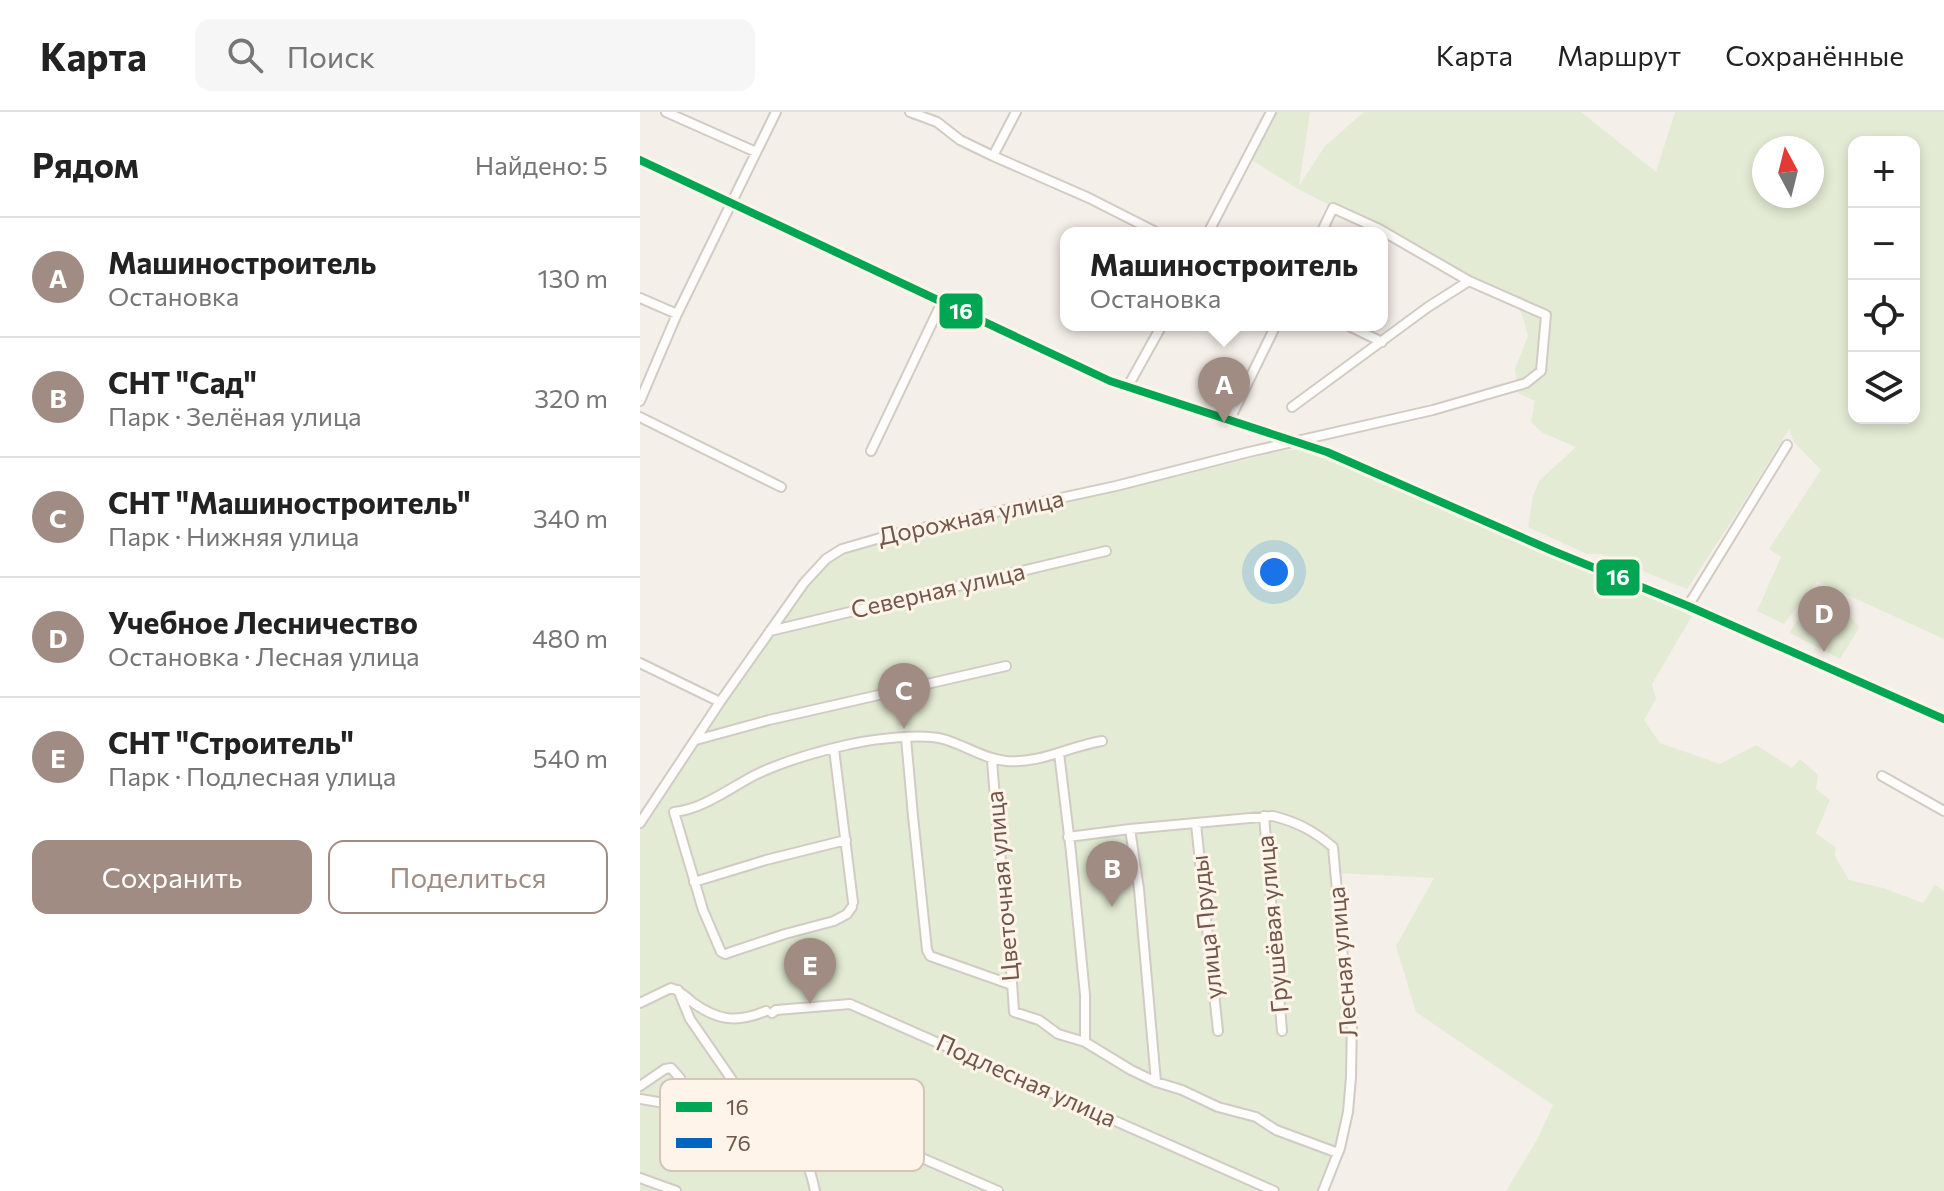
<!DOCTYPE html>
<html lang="ru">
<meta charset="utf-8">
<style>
body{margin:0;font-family:Commissioner,sans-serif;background:#f6f6f6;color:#222}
.controls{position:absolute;right:24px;top:24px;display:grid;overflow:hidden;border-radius:16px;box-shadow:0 4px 12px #0003}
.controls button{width:72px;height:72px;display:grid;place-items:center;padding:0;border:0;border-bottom:2px solid #e0e0e0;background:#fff;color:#222;font:40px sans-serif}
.compass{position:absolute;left:1112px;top:24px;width:72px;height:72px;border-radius:50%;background:#fff;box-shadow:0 4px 12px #0003;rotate:353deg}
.you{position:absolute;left:634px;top:460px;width:28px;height:28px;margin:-20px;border:6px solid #fff;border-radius:50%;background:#1a73e8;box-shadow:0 0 0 12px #1a73e833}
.badge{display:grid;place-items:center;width:52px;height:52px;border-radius:50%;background:#a08c82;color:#fff;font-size:26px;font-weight:700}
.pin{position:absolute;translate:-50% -66px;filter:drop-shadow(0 2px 4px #0008)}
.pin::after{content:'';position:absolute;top:42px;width:28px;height:24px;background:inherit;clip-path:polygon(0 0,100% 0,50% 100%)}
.popup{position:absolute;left:420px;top:115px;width:328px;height:104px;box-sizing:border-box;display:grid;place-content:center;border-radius:16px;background:#fff;filter:drop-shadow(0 2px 6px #0005);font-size:26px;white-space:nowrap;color:#767676}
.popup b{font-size:30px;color:#222}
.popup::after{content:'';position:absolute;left:50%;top:100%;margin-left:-16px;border:16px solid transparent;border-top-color:#fff}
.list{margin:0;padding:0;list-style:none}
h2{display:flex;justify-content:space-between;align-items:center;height:104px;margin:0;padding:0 32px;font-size:34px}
h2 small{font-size:26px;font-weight:400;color:#767676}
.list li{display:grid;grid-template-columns:52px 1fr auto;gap:24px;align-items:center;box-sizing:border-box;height:120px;padding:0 32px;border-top:2px solid #e0e0e0}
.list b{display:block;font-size:30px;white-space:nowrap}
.list p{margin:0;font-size:26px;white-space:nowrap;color:#767676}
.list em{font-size:26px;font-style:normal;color:#767676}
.actions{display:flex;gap:16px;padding:24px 32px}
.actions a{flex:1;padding:18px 0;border:2px solid #a08c82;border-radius:16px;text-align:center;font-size:28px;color:#a08c82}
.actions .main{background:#a08c82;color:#fff}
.icon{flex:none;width:44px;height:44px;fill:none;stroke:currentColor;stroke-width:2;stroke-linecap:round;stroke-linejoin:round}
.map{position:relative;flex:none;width:1304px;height:1079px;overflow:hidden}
header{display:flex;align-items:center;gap:48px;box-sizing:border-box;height:112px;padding:0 40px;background:#fff;border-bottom:2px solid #e0e0e0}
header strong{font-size:38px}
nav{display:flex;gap:44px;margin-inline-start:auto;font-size:28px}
.search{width:560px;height:72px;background:#f6f6f6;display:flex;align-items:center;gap:20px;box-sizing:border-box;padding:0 28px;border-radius:16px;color:#767676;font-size:30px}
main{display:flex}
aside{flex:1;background:#fff}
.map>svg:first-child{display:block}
.green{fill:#e3ebd4;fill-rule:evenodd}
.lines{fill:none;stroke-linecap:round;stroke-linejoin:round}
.minor-casing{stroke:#d2cbc4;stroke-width:12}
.minor{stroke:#fefdfc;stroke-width:8}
.bus-1-casing{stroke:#fef4e9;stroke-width:14}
.bus-1{stroke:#00a651;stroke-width:8}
.labels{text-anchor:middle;stroke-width:6;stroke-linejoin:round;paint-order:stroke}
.street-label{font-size:24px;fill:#72564a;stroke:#fef4e9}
.key{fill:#fef4e9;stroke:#d4c5b9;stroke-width:2}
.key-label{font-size:22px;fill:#72564a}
.line-badge{stroke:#fef4e9;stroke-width:3}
.badge-label{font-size:22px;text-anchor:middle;font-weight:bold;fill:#fff}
</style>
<header>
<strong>Карта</strong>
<div class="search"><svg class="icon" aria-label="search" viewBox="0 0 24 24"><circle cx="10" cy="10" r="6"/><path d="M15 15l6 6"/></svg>Поиск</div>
<nav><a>Карта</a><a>Маршрут</a><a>Сохранённые</a></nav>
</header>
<main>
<aside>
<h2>Рядом<small>Найдено: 5</small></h2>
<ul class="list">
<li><span class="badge">A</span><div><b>Машиностроитель</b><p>Остановка</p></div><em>130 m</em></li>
<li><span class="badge">B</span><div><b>СНТ &quot;Сад&quot;</b><p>Парк · Зелёная улица</p></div><em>320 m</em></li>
<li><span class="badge">C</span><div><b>СНТ &quot;Машиностроитель&quot;</b><p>Парк · Нижняя улица</p></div><em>340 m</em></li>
<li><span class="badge">D</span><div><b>Учебное Лесничество</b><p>Остановка · Лесная улица</p></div><em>480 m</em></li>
<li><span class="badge">E</span><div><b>СНТ &quot;Строитель&quot;</b><p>Парк · Подлесная улица</p></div><em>540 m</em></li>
</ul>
<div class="actions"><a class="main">Сохранить</a><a>Поделиться</a></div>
</aside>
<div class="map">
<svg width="1304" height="1079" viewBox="0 0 1304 1079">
<rect width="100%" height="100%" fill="#f5efe9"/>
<path class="green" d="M631 0H670L659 74 685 34 724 0H941L1016 60 1035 0H1304V527L1177 469 1144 512 1117 499 1141 445 1129 437 1181 358 1154 330 1149 317 1104 390 1047 477 961 442H947L888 415 893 384 899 369 936 335 903 321 891 310 895 289 879 282 875 257 888 224 883 205 872 182 829 164 658 77 607 45ZM1214 30H1274V306H1214ZM1124 36H1172V84H1124Z
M661 337 686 346 1052 504 1012 572 1016 587 1004 608 1020 631 1080 652 1116 633 1152 656 1160 647 1178 663 1176 677 1190 688 1176 721 1196 736 1195 744 1209 768 1243 776 1283 791 1295 773 1304 779V1079H866L898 1026 913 993 776 900 756 834 794 766 696 761 712 906 708 1000 683 1079H0V711L164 471 202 437 519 363V369L641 339Z
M1180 496C1196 497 1212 500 1219 516L1200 547 1150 521C1157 506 1165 501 1180 496Z"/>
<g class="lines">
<g class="minor-casing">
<path id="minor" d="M26 0 116 40
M270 0 297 10 320 28 353 44 449 86 518 121
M353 44 376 0
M0 48 470 269 687 340 913 439 1048 494 1304 607
M568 121 631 0
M0 186 37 202
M707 213 742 230
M487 276 522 213
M0 289 37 202 136 0
M652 295 788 195 829 169
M0 305 141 375
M589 309 636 213
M231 339 302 190
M1048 494 1147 333
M130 519 466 439
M0 551 80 590
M266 626 273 704 287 838 290 844 372 873
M56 628 129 608 366 554
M194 637 213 790
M419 641 431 740 445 883V930
M352 648C358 732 369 815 374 900L399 908 418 922 445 930 491 958 516 970 542 978 578 995 616 1005 636 1018 698 1041
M1242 664 1304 699
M624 704 642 919
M0 711 80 590 164 471 186 447 202 437 254 422 476 374 609 340 793 298 886 271 901 259 906 203 829 169 739 117 693 96 681 121
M556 712 578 919
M490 717 499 777 516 970
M428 725 490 717 633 704C657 710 674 719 693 735L705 868 712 906 711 965 708 1000 700 1036 683 1079
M54 770 126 748 206 728
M212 795 207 802 194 809 145 822 85 842 81 840 63 798 34 700C64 697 91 675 117 662 147 648 179 639 211 632 234 627 281 621 303 627 325 633 344 647 366 649 400 652 430 634 462 629
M38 878 50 907 99 978 121 993 173 1011 210 1017 238 1027 358 1079
M0 891 31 876C41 879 45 884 52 890 78 909 97 911 126 899
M132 901 136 898 210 892 634 1079
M0 974 25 957 31 956 40 966
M0 987C42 995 124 1002 155 1033 166 1044 172 1064 175 1079
M0 1066 36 1079"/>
</g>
<use href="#minor" class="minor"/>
<g class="bus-1-casing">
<path id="bus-1" d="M0 48 470 269 687 340 913 439 1048 494 1304 607"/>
</g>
<use href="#bus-1" class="bus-1"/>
</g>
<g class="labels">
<g class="street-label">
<text transform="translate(331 406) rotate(-12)" y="8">Дорожная улица</text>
<text transform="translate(298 479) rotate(-13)" y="8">Северная улица</text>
<text transform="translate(363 774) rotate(-95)" y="8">Цветочная улица</text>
<text transform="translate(633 812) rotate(-95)" y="8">Грушёвая улица</text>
<text transform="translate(567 815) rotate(-96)" y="8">улица Пруды</text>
<text transform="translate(703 850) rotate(-95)" y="8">Лесная улица</text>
<text transform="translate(386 969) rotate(24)" y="8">Подлесная улица</text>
</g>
</g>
<rect x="20" y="967" width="264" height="92" rx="12" class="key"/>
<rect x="36" y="990" width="36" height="10" fill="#00a651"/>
<rect x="36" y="1026" width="36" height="10" fill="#0065bd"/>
<g class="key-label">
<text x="86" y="1003">16</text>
<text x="86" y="1039">76</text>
</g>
<g class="line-badge">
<rect x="298" y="180" width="46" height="38" rx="8" fill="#00a651"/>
<rect x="955" y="446" width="46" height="39" rx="8" fill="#00a651"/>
</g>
<g class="badge-label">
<text x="321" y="207">16</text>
<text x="978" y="473">16</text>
</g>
</svg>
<div class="controls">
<button>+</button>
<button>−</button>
<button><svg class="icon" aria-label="locate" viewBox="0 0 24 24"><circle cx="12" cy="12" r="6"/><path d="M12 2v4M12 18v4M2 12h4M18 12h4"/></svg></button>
<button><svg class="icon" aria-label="layers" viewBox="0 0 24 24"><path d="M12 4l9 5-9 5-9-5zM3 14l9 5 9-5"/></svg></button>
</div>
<svg class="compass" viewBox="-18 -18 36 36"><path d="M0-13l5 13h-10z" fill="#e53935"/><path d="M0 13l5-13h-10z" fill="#767676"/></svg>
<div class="you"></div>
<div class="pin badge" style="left:584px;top:311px">A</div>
<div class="popup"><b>Машиностроитель</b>Остановка</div>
<div class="pin badge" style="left:472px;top:795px">B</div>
<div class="pin badge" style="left:264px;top:617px">C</div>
<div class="pin badge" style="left:1184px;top:540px">D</div>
<div class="pin badge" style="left:170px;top:892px">E</div>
</div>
</main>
